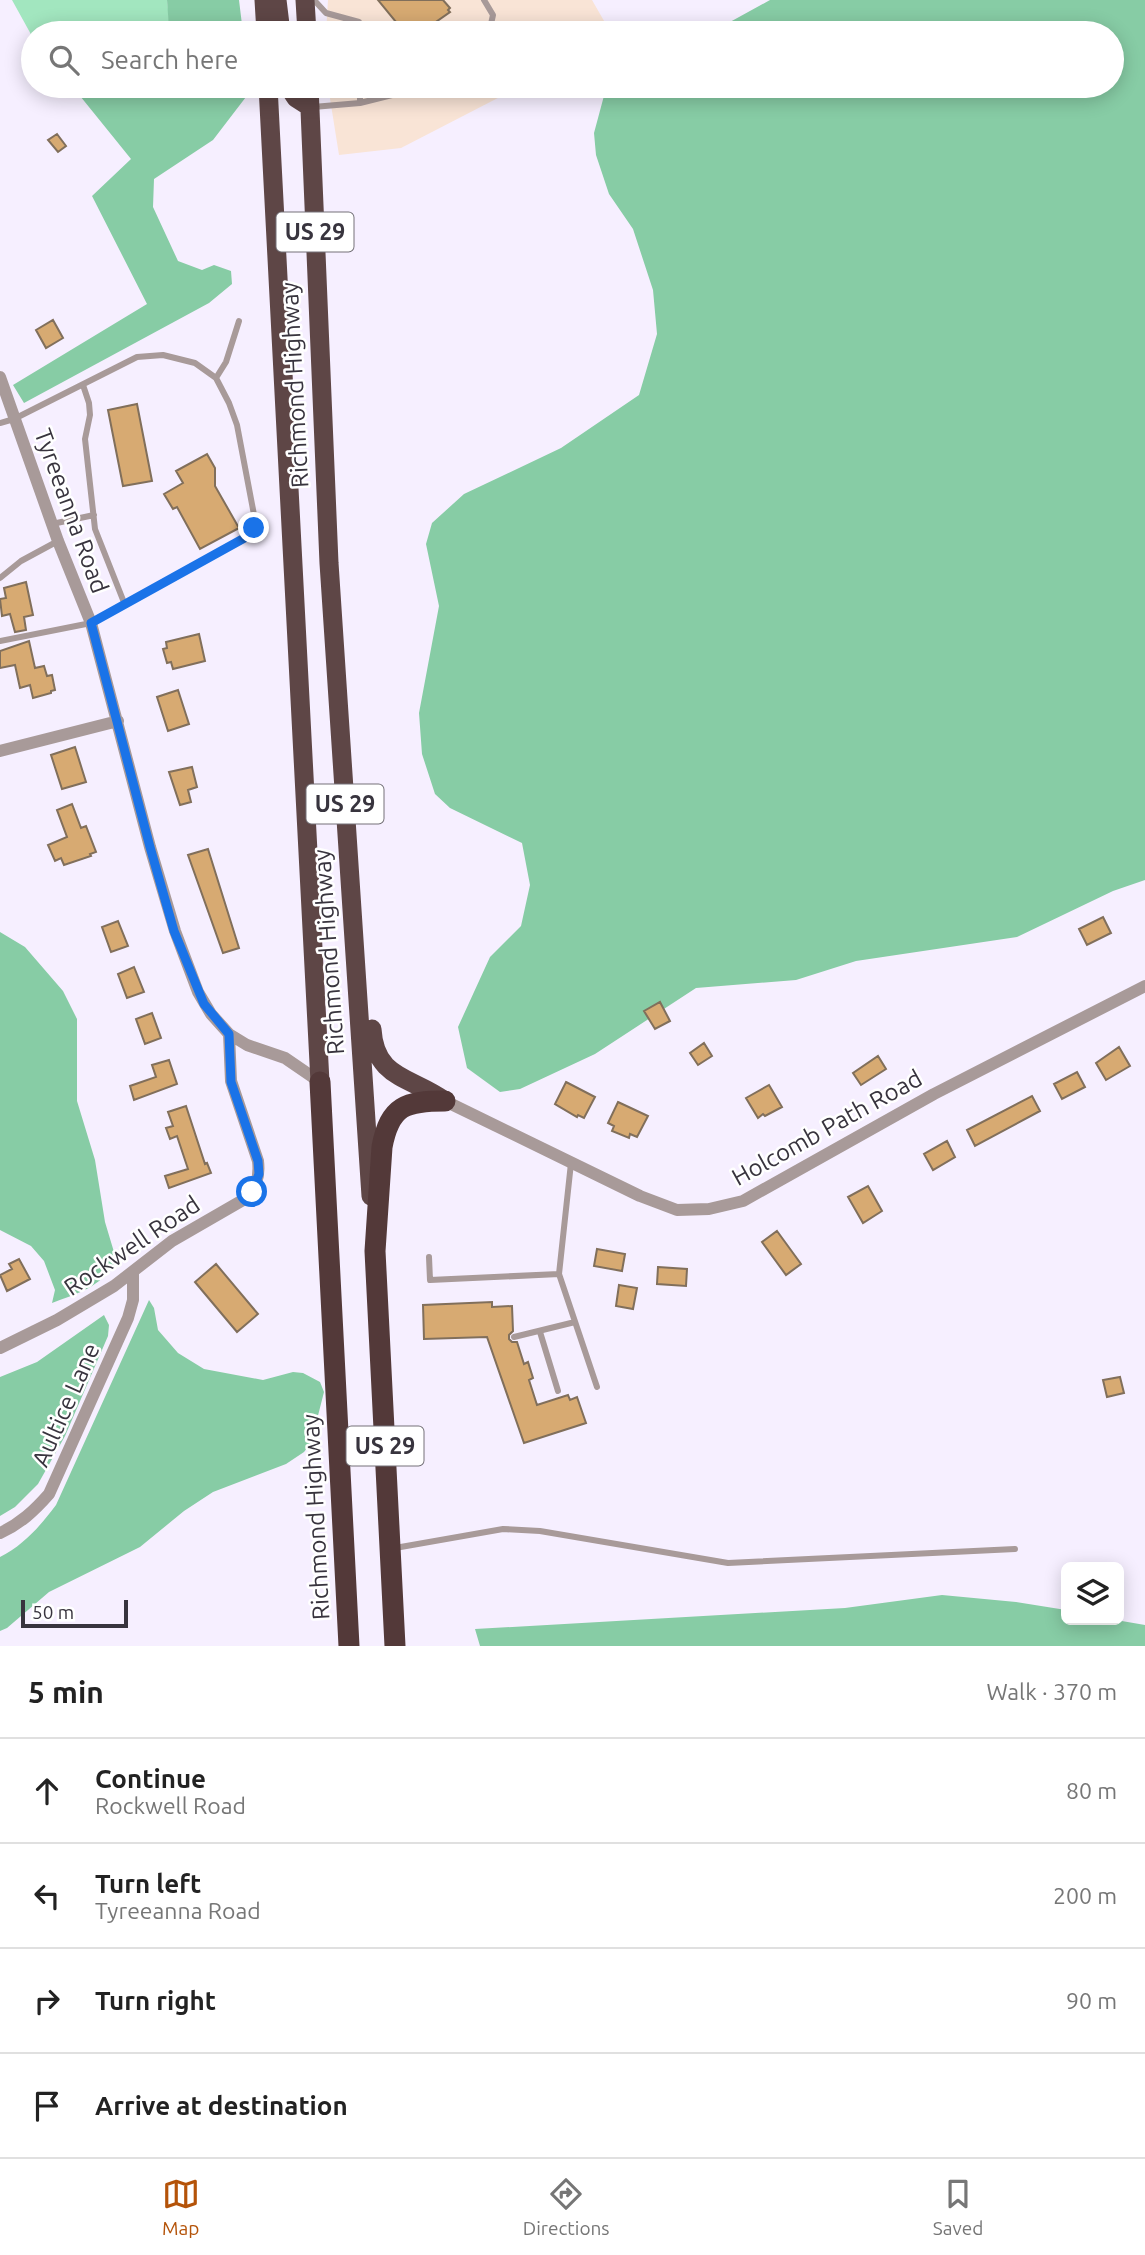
<!DOCTYPE html>
<meta charset="utf-8">
<style>
body{margin:0;font-family:Ubuntu,sans-serif;background:#f2f2f2;color:#222}
.controls{position:absolute;right:21px;bottom:21px;display:grid;overflow:hidden;border-radius:10px;box-shadow:0 4px 18px #0003}
.controls button{width:63px;height:63px;display:grid;place-items:center;padding:0;border:0;border-bottom:2px solid #e0e0e0;background:#fff;color:#222;font:35px sans-serif}
.scale{position:absolute;left:21px;bottom:18px;width:107px;box-sizing:border-box;padding-left:7px;border:4px solid #38343e;border-top:0;font-size:19px;line-height:24px;white-space:nowrap;color:#38343e;-webkit-text-stroke:5px #fff;paint-order:stroke}
.stop{position:absolute;width:21px;height:21px;margin:-16px;border:5px solid #1a73e8;border-radius:50%;background:#fff}
.stop.end{background:#1a73e8;border-color:#fff;box-shadow:0 2px 7px #0008}
.list{margin:0;padding:0;list-style:none}
h2{display:flex;justify-content:space-between;align-items:center;height:91px;margin:0;padding:0 28px;font-size:30px}
h2 small{font-size:23px;font-weight:400;color:#767676}
.list li{display:grid;grid-template-columns:46px 1fr auto;gap:21px;align-items:center;box-sizing:border-box;height:105px;padding:0 28px;border-top:2px solid #e0e0e0}
.list b{display:block;font-size:26px;white-space:nowrap}
.list p{margin:0;font-size:23px;white-space:nowrap;color:#767676}
.list em{font-size:23px;font-style:normal;color:#767676}
.icon{flex:none;width:38px;height:38px;fill:none;stroke:currentColor;stroke-width:2;stroke-linecap:round;stroke-linejoin:round}
.map{position:relative;flex:none;width:1145px;height:1646px;overflow:hidden}
.search{position:absolute;background:#fff;box-shadow:0 4px 18px #0003;left:21px;right:21px;top:21px;height:77px;display:flex;align-items:center;gap:18px;box-sizing:border-box;padding:0 24px;border-radius:38px;color:#767676;font-size:26px}
.sheet{height:511px;background:#fff}
nav{display:flex;justify-content:space-around;align-items:center;box-sizing:border-box;height:98px;border-top:2px solid #e0e0e0;background:#fff;font-size:19px;color:#767676}
nav a{display:grid;justify-items:center;gap:4px}
nav .on{color:#b45309}
.map>svg:first-child{display:block}
.commercial{fill:#f9e4d6}
.green{fill:#a2e6bf}
.forest{fill:#87cca5}
.building{fill:#d7aa72;stroke:#816f5b;stroke-width:2}
.lines{fill:none;stroke-linecap:round;stroke-linejoin:round}
.service{stroke:#a89a99;stroke-width:6}
.minor{stroke:#a89a99;stroke-width:12}
.trunk{stroke:#5e4646;stroke-width:19}
.motorway{stroke:#533939;stroke-width:21}
.route{stroke:#1a73e8;stroke-width:9}
.labels{text-anchor:middle;stroke-width:5;stroke-linejoin:round;paint-order:stroke}
.shield{fill:#fff;stroke:#747178;stroke-width:2}
.shield-label{font-size:23px;font-weight:bold;fill:#38343e}
.street-label{font-size:24px;fill:#38343e;stroke:#fff}
</style>
<div class="map">
<svg width="1145" height="1646" viewBox="0 0 1145 1646">
<rect width="100%" height="100%" fill="#f6efff"/>
<path class="commercial" d="M328 0H592L611 33H326Z
M328 86H521L401 148 339 155Z"/>
<path class="green" d="M12 0H167L170 30 165 33H33V38Z"/>
<path class="forest" d="M167 0H239L243 33H165L169 29Z
M770 0H1145V880L1113 891 1017 937 856 961 796 980 696 988 595 1054 520 1089 500 1092 467 1068 458 1027 490 957 521 926 530 885 522 843 450 808 435 794 422 754 419 713 439 606 426 544 432 523 464 494 561 448 639 395 657 334 653 290 633 229 609 194 596 155 594 133 605 92 616 86H1112V33H710Z
M72 86H249V93L213 140 154 179 153 207 178 261 202 270 214 265 231 271 232 284 209 303 24 403 13 385 147 304 92 196 131 159Z
M0 932 25 947 63 991 77 1019V1101L95 1160 105 1222 117 1262C98 1288 81 1292 52 1303L55 1290 44 1261 31 1246 0 1230Z
M149 1300 154 1308 158 1330 178 1353 204 1369 263 1380 293 1372 303 1373 320 1382 324 1392 311 1443 304 1452 286 1464 213 1492 184 1511 140 1547 49 1592 7 1628 0 1631V1557C24 1545 40 1526 56 1505Z
M104 1315 109 1325 108 1336 65 1436 38 1484 15 1507 0 1516V1377L37 1362Z
M942 1595 1016 1602 1066 1610V1620H1116L1145 1625V1646H480L475 1629 845 1608Z"/>
<path class="building" d="M378 0H443L450 8 448 10 450 12 420 33H405Z
M57 134 66 146 58 152 48 140Z
M53 320 63 338 46 348 36 330Z
M137 404 152 481 123 486 108 410Z
M207 454 215 468V486L239 528 200 549 177 507 173 509 164 494 183 483 176 471Z
M26 582 33 615 24 617 26 630 15 632 10 614 2 616 0 599 6 598 4 588Z
M199 634 205 661 173 669 171 662 167 663 163 649 167 648 166 642Z
M29 641 35 668 44 666 47 676 52 675 55 690 51 691V693L33 698 30 685 20 688 15 665 0 668V651Z
M178 690 189 724 168 731 157 697Z
M75 747 86 782 62 789 51 755Z
M192 767 197 787 188 790 191 802 180 805 169 772Z
M72 804 81 828 86 826 96 852 90 854 91 856 64 865 61 858 55 861 48 845 67 837 57 810Z
M208 849 239 948 223 953 188 855Z
M1103 917 1111 933 1087 945 1079 929Z
M118 921 128 946 111 952 102 927Z
M134 967 144 992 127 998 118 974Z
M660 1002 670 1021 655 1029 644 1011Z
M152 1013 161 1038 145 1044 136 1019Z
M704 1043 712 1056 698 1065 690 1053Z
M1119 1047 1130 1066 1106 1080 1096 1063Z
M878 1056 886 1069 861 1085 853 1073Z
M169 1060 177 1084 134 1100 130 1086 156 1077 152 1065Z
M1077 1072 1085 1087 1062 1099 1054 1084Z
M566 1082 595 1097 584 1118 578 1115 577 1117 555 1104Z
M769 1085 782 1107 765 1116 763 1114 758 1118 746 1098Z
M1032 1096 1040 1111 975 1146 967 1130Z
M618 1102 648 1116 637 1137 630 1134 629 1138 612 1131 614 1126 608 1123Z
M186 1106 205 1164 207 1163 211 1173 169 1188 165 1176 188 1169 177 1136 170 1139 166 1128 173 1126 168 1112Z
M947 1141 955 1157 933 1170 924 1154Z
M868 1186 882 1211 863 1223 848 1197Z
M777 1231 801 1264 786 1275 762 1242Z
M597 1249 625 1254 622 1271 594 1266Z
M19 1259 30 1279 7 1291 0 1275 12 1269 9 1264Z
M216 1264 258 1314 237 1332 195 1282Z
M658 1267 687 1269 686 1286 657 1284Z
M619 1285 637 1288 633 1309 616 1306Z
M492 1302V1307L512 1306 513 1331 509 1335V1339L512 1342H517L524 1364 528 1362 533 1378 529 1380 537 1405 568 1395 570 1400 577 1397 586 1423 524 1443 487 1337 424 1339 423 1305Z
M1120 1377 1124 1393 1107 1397 1103 1380Z"/>
<g class="lines">
<path class="service" d="M314 0 326 13 359 22V33
M484 0 493 15 489 33
M360 86V103
M313 107 360 103 428 86
M216 378 226 362 239 321
M83 385 89 403 90 415 85 439 95 529 125 605
M0 423 14 419 137 357 163 355 195 363 216 378 229 403 237 425 255 520 254 529 248 536 91 623 0 641
M52 524 94 515
M0 578 21 561 58 541
M571 1163 559 1274 597 1387
M429 1257 430 1280 559 1274
M540 1332 558 1391
M514 1337 575 1322
M395 1548 503 1529 540 1531 728 1563 1015 1549"/>
<path class="minor" d="M0 377 58 541 91 623 150 847 175 931 198 992 211 1014 229 1034 247 1045 285 1058 320 1082
M0 751 118 721
M445 1101 640 1196 677 1210 709 1209 743 1201 934 1094 1145 986
M0 1348 57 1320 114 1286 172 1241 243 1200C256 1188 260 1178 258 1161L231 1081 229 1034
M0 1533C20 1524 34 1511 49 1494L128 1318 133 1300V1272"/>
<path class="trunk" d="M264 0 266 33
M277 0 281 33
M305 0 307 33
M268 86 320 1082
M288 86 296 98 310 107
M309 86 329 563 371 1196
M372 1029C375 1079 410 1076 445 1101"/>
<path class="motorway" d="M320 1082 349 1646
M395 1646 375 1251 382 1147C390 1105 406 1101 445 1101"/>
</g>
<g class="lines">
<path class="route" d="M252 1192 259 1174 258 1161 231 1082 229 1034 204 1004 174 931 150 847 91 623 248 536 254 528"/>
</g>
<g class="labels">
<g class="shield">
<rect x="276.5" y="212.5" width="77" height="39" rx="5"/>
<rect x="306.5" y="784.5" width="77" height="39" rx="5"/>
<rect x="346.5" y="1426.5" width="77" height="39" rx="5"/>
</g>
<g class="shield-label">
<text x="315" y="240">US 29</text>
<text x="345" y="812">US 29</text>
<text x="385" y="1454">US 29</text>
</g>
<g class="street-label">
<text transform="translate(295 385) rotate(-93)" y="8">Richmond Highway</text>
<text transform="translate(71 511) rotate(70)" y="8">Tyreeanna Road</text>
<text transform="translate(329 952) rotate(-94)" y="8">Richmond Highway</text>
<text transform="translate(827 1128) rotate(-29)" y="8">Holcomb Path Road</text>
<text transform="translate(132 1246) rotate(-34)" y="8">Rockwell Road</text>
<text transform="translate(66 1405) rotate(-66)" y="8">Aultice Lane</text>
<text transform="translate(316 1517) rotate(-93)" y="8">Richmond Highway</text>
</g>
</g>
</svg>
<div class="controls">
<button><svg class="icon" aria-label="layers" viewBox="0 0 24 24"><path d="M12 4l9 5-9 5-9-5zM3 14l9 5 9-5"/></svg></button>
</div>
<div class="scale">50 m</div>
<div class="stop" style="left:252px;top:1192px"></div>
<div class="stop end" style="left:254px;top:528px"></div>
<div class="search"><svg class="icon" aria-label="search" viewBox="0 0 24 24"><circle cx="10" cy="10" r="6"/><path d="M15 15l6 6"/></svg>Search here</div>
</div>
<section class="sheet">
<h2>5 min<small>Walk · 370 m</small></h2>
<ul class="list">
<li><svg class="icon" aria-label="ahead" viewBox="0 0 24 24"><path d="M12 20V5M6 11l6-6 6 6"/></svg><div><b>Continue</b><p>Rockwell Road</p></div><em>80 m</em></li>
<li><svg class="icon" aria-label="left" viewBox="0 0 24 24"><path d="M17 20v-9H6M10 6l-5 5 5 5"/></svg><div><b>Turn left</b><p>Tyreeanna Road</p></div><em>200 m</em></li>
<li><svg class="icon" aria-label="right" viewBox="0 0 24 24"><path d="M7 20v-9h11M14 6l5 5-5 5"/></svg><div><b>Turn right</b></div><em>90 m</em></li>
<li><svg class="icon" aria-label="arrive" viewBox="0 0 24 24"><path d="M6 21V4h12l-3 4 3 4H6"/></svg><div><b>Arrive at destination</b></div></li>
</ul>
</section>
<nav>
<a class="on"><svg class="icon" aria-label="map" viewBox="0 0 24 24"><path d="M3 6l6-2 6 2 6-2v14l-6 2-6-2-6 2zM9 4v14M15 6v14"/></svg>Map</a>
<a><svg class="icon" aria-label="directions" viewBox="0 0 24 24"><path d="M12 3l9 9-9 9-9-9zM9 14v-3h6M13 9l2 2-2 2"/></svg>Directions</a>
<a><svg class="icon" aria-label="saved" viewBox="0 0 24 24"><path d="M7 4h10v16l-5-4-5 4z"/></svg>Saved</a>
</nav>
